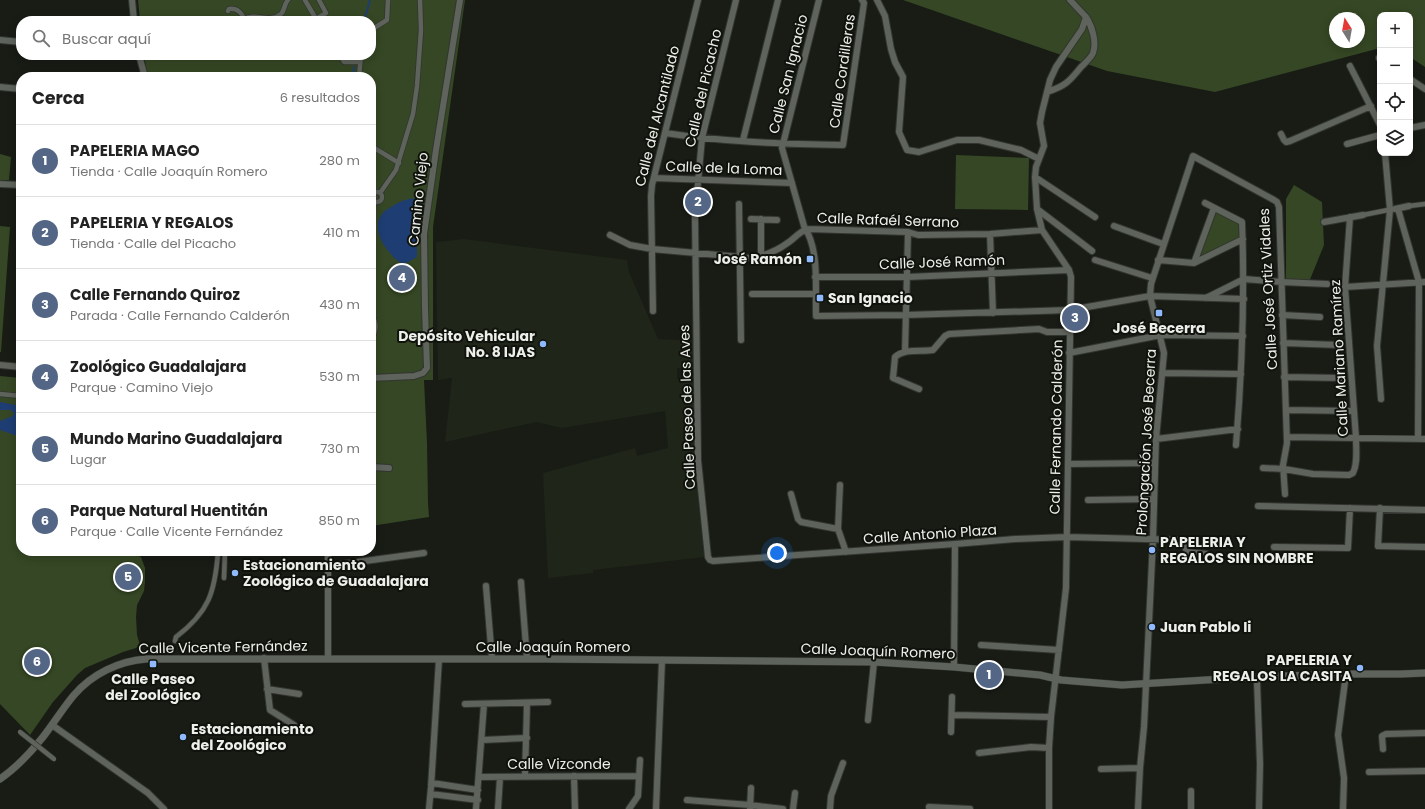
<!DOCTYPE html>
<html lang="es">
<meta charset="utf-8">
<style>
body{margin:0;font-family:Poppins,sans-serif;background:#f6f6f6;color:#222}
.controls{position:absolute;right:12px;top:12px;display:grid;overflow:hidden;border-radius:8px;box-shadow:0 2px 10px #0003}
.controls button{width:36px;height:36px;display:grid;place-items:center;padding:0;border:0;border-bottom:1px solid #e0e0e0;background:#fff;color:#222;font:20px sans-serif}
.compass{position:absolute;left:1329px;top:12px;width:36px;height:36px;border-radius:50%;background:#fff;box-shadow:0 2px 10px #0003;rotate:349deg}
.you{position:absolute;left:777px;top:553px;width:14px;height:14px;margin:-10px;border:3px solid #fff;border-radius:50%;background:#1a73e8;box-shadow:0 0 0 6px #1a73e833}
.badge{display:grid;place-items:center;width:26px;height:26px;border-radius:50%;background:#536685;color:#fff;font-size:13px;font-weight:700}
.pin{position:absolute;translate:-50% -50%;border:2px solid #fff;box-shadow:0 1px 4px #0006}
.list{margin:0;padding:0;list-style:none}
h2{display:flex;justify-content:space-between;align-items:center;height:52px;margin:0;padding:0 16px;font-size:17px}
h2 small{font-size:13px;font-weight:400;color:#767676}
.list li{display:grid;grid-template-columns:26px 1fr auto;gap:12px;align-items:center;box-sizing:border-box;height:72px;padding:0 16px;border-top:1px solid #e0e0e0}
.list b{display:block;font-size:15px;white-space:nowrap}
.list p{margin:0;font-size:13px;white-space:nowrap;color:#767676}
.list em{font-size:13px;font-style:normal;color:#767676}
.icon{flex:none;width:22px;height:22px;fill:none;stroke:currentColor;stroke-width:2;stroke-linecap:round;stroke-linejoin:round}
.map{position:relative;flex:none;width:1425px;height:809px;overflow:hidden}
.search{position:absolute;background:#fff;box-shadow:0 2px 10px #0003;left:16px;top:16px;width:360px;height:44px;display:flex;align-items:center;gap:10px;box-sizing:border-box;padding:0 14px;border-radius:16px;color:#767676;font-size:15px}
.panel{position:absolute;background:#fff;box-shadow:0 2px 10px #0003;left:16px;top:72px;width:360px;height:484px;border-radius:16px}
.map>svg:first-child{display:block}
.built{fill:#1f2519}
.green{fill:#354724;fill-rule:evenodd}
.water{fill:#1e3d72}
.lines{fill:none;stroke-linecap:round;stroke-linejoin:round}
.stream{stroke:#1e3d72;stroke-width:2}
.pedestrian-casing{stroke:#333531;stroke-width:6}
.minor-casing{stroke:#333531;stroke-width:8}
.tertiary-casing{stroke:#333531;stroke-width:8}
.pedestrian{stroke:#5e635b;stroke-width:4.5}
.minor{stroke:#5e635b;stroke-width:6}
.tertiary{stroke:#5e635b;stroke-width:7}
.pedestrian-bridge-casing{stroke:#333531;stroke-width:6;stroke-linecap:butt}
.pedestrian-bridge{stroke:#5e635b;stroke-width:4.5}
.poi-dot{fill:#8fb8fd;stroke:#0f130c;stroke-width:1.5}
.labels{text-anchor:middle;stroke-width:4;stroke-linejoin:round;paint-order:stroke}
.street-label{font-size:14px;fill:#edefea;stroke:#0f130c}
.poi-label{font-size:14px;font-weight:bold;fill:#edefea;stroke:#0f130c;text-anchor:start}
</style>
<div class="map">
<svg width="1425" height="809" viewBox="0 0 1425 809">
<rect width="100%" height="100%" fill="#181c15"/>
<path class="built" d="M464 239 627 260 629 272 658 339 693 341V367L677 368V379L693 378 694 462 704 557 593 570V573L548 578 543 473 635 448 637 456 668 448 665 411 562 428 536 422 445 442 452 378 438 380 436 242Z"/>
<path class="green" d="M138 0H465L433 227V380H424L427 443 428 503 429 517 371 526V77H148L144 55H371V21H140Z
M903 0H1425V67L1410 57V15H1380V48L1215 92 1107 71ZM1335 18H1359V42H1335Z
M0 154 11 157 9 180H0Z
M956 155 1029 158 1028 210 955 209Z
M1294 185 1322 202 1324 245 1309 282 1286 281V199Z
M1214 209 1241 222 1242 238 1196 261Z
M0 226 10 227 1 352H0Z
M0 376 21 378V551H124L141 557 145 568V582L144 591 137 605 136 617 137 635 140 645 136 648 123 652 85 668 77 675 53 702 30 735 0 704Z"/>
<path class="water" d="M418 198 421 201 417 227V257L404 264C398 262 394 258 390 253 379 241 371 222 386 210 389 208 392 207 394 205 403 200 408 199 418 198Z
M0 402 21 406V437L0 430V421L13 416 14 413 11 410H0Z"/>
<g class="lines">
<path class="stream" d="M363 21 367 11 370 0
M355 57V55
M353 77 354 67"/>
<g class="pedestrian-casing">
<path id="pedestrian" d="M305 0 316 19 326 13 319 0
M228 11 229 9C237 8 243 13 244 21
M242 21 244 19C256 12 269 24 281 14 285 10 284 4 288 0
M371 30 387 20 388 0
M340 55 344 62H359
M359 77 361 55
M371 146 399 163
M372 197a5 5 0 1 1 10 0a5 5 0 1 1-10 0Z
M380 193 396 170 413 114 417 86 421 30 420 0
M1409 206 1425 204
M371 211 375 202
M1363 215 1388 210
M371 314C377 323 377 330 371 339
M0 394 21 396
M216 551H225L224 578
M175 641 176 637C209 612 215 592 218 552"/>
</g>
<g class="minor-casing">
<path id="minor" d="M132 0 134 21
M736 0 702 138 695 216 698 460 708 557 710 560 713 561 955 544 1015 539 1067 537 1183 540 1187 552 1206 554
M819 0 782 148 804 226C820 251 815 287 816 316L905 315 1070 310 1150 296 1244 299
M877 0 885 16 891 49 895 62 903 77 899 132 907 150 919 152 957 140H979L1021 150 1039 159
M0 40 21 42
M139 55 145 77
M1379 58H1380
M1350 66 1380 125
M1410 79 1425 89
M0 87 21 89
M1047 92C1065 86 1069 82 1081 67 1085 63 1091 58 1093 53 1097 42 1092 26 1086 17
M1410 128 1425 125
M665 133C724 142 783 144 843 145L864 3 862 0
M1281 134 1284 140 1286 142 1290 141 1371 106
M743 140 778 0
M1347 144 1380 135
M1035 177 1095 217
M654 178 792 183
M0 184 21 185
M1205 203 1242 222C1245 297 1242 371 1236 445
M739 204 741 340
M1037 209 1092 251
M1395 209 1409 206
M1398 209 1419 282 1418 439
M751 219 777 220
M761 219V257
M1324 222 1363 215
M1114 226 1163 244
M990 234 993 313
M610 235 630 245 652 249 751 258C765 256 777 251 789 242 795 238 799 232 807 229L908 232 918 235 990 234 1042 230
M1095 260 1152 278
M1158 260 1194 263 1243 239
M1194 263 1214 208
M815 277H907L1069 270
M1345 287 1425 282
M752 294H816
M1206 298 1244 279 1281 282 1327 284
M653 311 651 196 652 185 698 0
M1282 315 1320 317
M1283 343 1339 345
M905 352 908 232
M1069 353 1161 335 1243 336
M0 365 21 367
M1162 373 1241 374
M1284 377 1341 378
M371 378 414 376 423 373 427 368 425 309 424 234 436 150 460 0
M919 389 893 378 895 357C905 348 921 352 933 350L945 336 949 334 1039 329 1047 332H1070
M1381 399 1377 346 1390 210 1385 153
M1286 410 1354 411
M1287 437 1425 439
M1156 439 1238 429
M1068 464 1155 463
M371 467 389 468
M1263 468 1284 469 1313 474 1349 475 1353 473C1358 463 1356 450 1356 438L1345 287 1350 217
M840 485 838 529 846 552
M791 494 798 519 801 522 838 529
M1088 500 1154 499
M1258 506 1425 510
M1380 508 1378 546 1425 547
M1274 547 1348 548 1350 508
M328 566 424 553
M521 582 527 659
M486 586 492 659
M981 645 1059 650
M264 658 270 710 294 725
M328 659V551
M954 667 955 544
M1256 677 1257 681 1260 764 1259 809
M267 689 299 694
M465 704 548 702
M952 715 1051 717
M868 720 874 662
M52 725 148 793 164 809
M951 732 952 697
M482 740 527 738
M1383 749 1382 736 1386 734 1425 733
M979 753 1031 747 1049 748
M1101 769 1140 768
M1369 772 1425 771
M525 776 527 703
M574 776 575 809
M479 777 639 776
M432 783 478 790
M1191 791V809
M431 794 478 800
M687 800 750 805 783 809
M929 807 970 809
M429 809 431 787 439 659
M476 809 484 704
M498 809 500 777
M629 809 638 796 640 760
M656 809 662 660
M750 809 751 788
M793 809 795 793
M830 809 831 796 843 763
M1049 809V748L1051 717 1066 588 1071 277 1069 270 1042 230 1037 209 1035 177 1036 167 1044 146 1040 123 1042 112 1050 80 1056 67 1082 29 1086 17 1070 0
M1138 809 1140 768 1144 727 1153 539 1156 439 1164 353 1150 296 1151 284 1193 156 1274 200 1277 202 1279 207 1287 443 1283 465 1285 494
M1343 809 1344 778 1338 735 1346 674"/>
</g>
<g class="tertiary-casing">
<path id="tertiary" d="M0 779C16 768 31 752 43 737 54 723 63 708 74 695 92 674 119 661 146 659H544L874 662 954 667 1040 675 1061 680 1122 685 1256 677 1346 674H1401L1425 673"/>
</g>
<use href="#pedestrian" class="pedestrian"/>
<use href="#minor" class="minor"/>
<use href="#tertiary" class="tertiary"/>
<g class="pedestrian-bridge-casing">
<path id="pedestrian-bridge" d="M20 732 54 759"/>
</g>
<use href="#pedestrian-bridge" class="pedestrian-bridge"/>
</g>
<g class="poi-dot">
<rect x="806" y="255" width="8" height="8" rx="2"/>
<rect x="816" y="294" width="8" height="8" rx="2"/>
<rect x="1155" y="309" width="8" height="8" rx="2"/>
<circle cx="543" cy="344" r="4"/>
<circle cx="1152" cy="550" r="4"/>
<circle cx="235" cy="573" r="4"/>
<circle cx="1152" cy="627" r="4"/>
<rect x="149" y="660" width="8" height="8" rx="2"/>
<circle cx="1360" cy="668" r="4"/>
<circle cx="183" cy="737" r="4"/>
</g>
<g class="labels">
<g class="street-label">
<text transform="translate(842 71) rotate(-82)" y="5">Calle Cordilleras</text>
<text transform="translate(788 74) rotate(-76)" y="5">Calle San Ignacio</text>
<text transform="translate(703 88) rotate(-77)" y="5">Calle del Picacho</text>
<text transform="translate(657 116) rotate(-76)" y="5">Calle del Alcantilado</text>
<text transform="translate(724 168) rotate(2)" y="5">Calle de la Loma</text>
<text transform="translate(418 199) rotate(-84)" y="5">Camino Viejo</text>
<text transform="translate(888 220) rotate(2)" y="5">Calle Rafaél Serrano</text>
<text transform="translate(942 262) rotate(-2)" y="5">Calle José Ramón</text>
<text transform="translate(1268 289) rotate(-93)" y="5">Calle José Ortiz Vidales</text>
<text transform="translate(1339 358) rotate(-93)" y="5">Calle Mariano Ramírez</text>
<text transform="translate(687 407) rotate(-92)" y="5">Calle Paseo de las Aves</text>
<text transform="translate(1056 427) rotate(-89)" y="5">Calle Fernando Calderón</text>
<text transform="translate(1146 442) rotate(-87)" y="5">Prolongación José Becerra</text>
<text transform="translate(930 534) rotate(-4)" y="5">Calle Antonio Plaza</text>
<text transform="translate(223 647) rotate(-1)" y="5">Calle Vicente Fernández</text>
<text x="553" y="652">Calle Joaquín Romero</text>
<text transform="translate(878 651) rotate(2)" y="5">Calle Joaquín Romero</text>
<text x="559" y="769">Calle Vizconde</text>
</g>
<g class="poi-label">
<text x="802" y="264" text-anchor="end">José Ramón</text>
<text x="828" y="303">San Ignacio</text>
<text x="1159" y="333" text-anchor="middle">José Becerra</text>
<text x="535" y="341" text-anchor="end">Depósito Vehicular<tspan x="535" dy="16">No. 8 IJAS</tspan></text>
<text x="1160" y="547">PAPELERIA Y<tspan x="1160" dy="16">REGALOS SIN NOMBRE</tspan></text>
<text x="243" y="570">Estacionamiento<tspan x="243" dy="16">Zoológico de Guadalajara</tspan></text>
<text x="1160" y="632">Juan Pablo Ii</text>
<text x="1352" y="665" text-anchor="end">PAPELERIA Y<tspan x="1352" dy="16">REGALOS LA CASITA</tspan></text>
<text x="153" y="684" text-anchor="middle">Calle Paseo<tspan x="153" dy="16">del Zoológico</tspan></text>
<text x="191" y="734">Estacionamiento<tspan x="191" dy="16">del Zoológico</tspan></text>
</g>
</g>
</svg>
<div class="controls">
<button>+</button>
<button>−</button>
<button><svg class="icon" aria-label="locate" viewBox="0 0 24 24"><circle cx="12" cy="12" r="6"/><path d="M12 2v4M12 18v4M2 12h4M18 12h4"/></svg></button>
<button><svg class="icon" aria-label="layers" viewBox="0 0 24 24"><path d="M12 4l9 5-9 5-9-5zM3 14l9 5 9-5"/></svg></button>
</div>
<svg class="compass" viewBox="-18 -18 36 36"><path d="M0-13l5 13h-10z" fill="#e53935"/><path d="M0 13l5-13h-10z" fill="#767676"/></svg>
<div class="you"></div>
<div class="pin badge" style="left:989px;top:675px">1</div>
<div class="pin badge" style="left:698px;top:202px">2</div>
<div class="pin badge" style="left:1075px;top:318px">3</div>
<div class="pin badge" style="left:402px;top:278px">4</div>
<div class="pin badge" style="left:128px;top:577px">5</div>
<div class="pin badge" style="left:37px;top:662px">6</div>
<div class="search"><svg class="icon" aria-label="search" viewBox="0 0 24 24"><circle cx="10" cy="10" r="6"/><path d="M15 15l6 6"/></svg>Buscar aquí</div>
<section class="panel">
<h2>Cerca<small>6 resultados</small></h2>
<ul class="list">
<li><span class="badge">1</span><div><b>PAPELERIA MAGO</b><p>Tienda · Calle Joaquín Romero</p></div><em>280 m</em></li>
<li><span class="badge">2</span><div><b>PAPELERIA Y REGALOS</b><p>Tienda · Calle del Picacho</p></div><em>410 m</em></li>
<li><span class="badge">3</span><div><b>Calle Fernando Quiroz</b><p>Parada · Calle Fernando Calderón</p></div><em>430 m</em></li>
<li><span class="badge">4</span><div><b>Zoológico Guadalajara</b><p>Parque · Camino Viejo</p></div><em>530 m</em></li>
<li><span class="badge">5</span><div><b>Mundo Marino Guadalajara</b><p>Lugar</p></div><em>730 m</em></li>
<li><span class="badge">6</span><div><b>Parque Natural Huentitán</b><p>Parque · Calle Vicente Fernández</p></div><em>850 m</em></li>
</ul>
</section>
</div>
